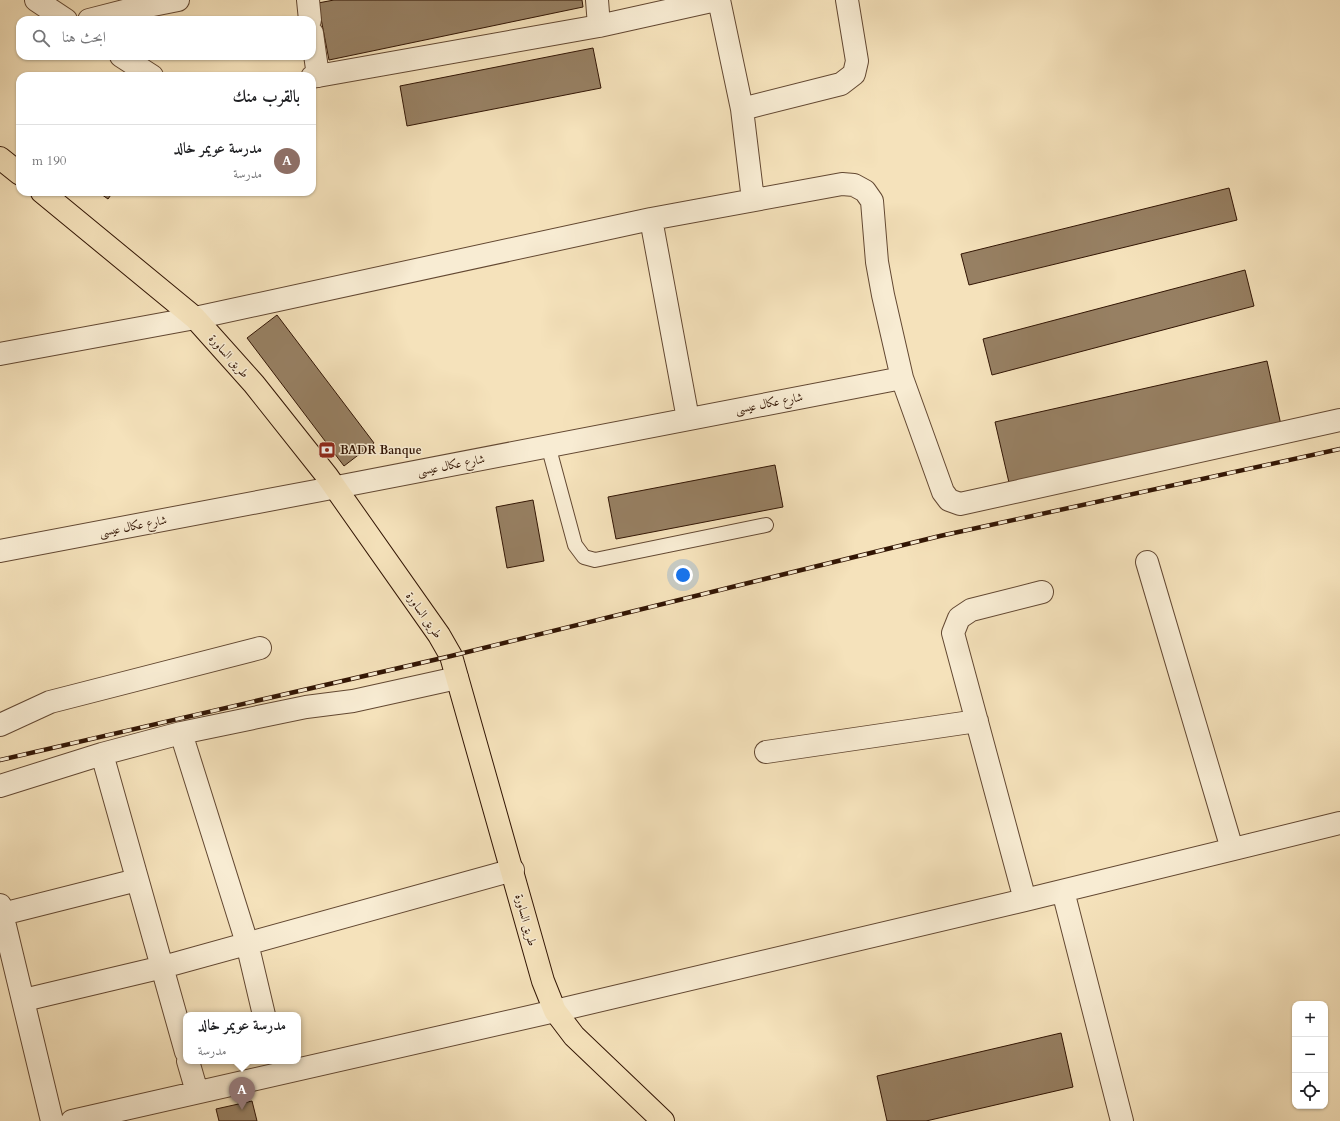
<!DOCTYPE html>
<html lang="ar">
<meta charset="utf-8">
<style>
body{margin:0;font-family:Cardo,Amiri,serif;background:#f6f6f6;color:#202124;direction:rtl}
.controls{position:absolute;right:12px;bottom:12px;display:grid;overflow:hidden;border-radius:8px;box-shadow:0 1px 3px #0004}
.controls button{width:36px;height:36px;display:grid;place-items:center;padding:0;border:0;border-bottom:1px solid #e0e0e0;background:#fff;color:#202124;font:20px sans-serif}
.you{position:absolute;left:683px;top:575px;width:14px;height:14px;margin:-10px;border:3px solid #fff;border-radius:50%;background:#1a73e8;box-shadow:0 0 0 6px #1a73e833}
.badge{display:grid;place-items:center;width:26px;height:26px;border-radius:50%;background:#8f2418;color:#fff;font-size:13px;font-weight:700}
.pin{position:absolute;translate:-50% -33px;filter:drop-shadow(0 1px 2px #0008)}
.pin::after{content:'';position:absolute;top:21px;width:14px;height:12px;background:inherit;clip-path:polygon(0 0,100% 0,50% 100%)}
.popup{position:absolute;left:183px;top:1012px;width:118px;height:52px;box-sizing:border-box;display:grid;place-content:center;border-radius:8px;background:#fff;filter:drop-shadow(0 1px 3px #0005);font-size:13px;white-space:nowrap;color:#757577}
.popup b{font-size:15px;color:#202124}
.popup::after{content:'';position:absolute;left:50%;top:100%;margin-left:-8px;border:8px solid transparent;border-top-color:#fff}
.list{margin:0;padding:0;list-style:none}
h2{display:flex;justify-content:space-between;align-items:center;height:52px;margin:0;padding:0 16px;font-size:17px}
h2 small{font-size:13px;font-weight:400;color:#757577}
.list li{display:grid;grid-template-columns:26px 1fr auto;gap:12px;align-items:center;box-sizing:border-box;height:72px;padding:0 16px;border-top:1px solid #e0e0e0}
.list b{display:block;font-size:15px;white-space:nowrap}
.list p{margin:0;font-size:13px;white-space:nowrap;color:#757577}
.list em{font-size:13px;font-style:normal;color:#757577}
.icon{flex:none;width:22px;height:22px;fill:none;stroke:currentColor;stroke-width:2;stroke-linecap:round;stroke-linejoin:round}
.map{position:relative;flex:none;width:1340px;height:1121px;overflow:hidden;direction:ltr}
.search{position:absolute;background:#fff;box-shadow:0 1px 3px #0004;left:16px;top:16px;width:300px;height:44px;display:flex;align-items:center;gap:10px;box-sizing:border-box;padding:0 14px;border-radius:12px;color:#757577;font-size:15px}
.panel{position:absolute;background:#fff;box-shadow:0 1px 3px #0004;left:16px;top:72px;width:300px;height:124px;border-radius:12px;direction:rtl}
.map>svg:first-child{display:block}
.building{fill:#978063;stroke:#321504}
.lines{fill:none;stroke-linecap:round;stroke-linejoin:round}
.lane-casing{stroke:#634832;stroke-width:16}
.street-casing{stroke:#634832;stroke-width:24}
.primary-casing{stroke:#321504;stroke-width:24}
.lane{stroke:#f8ecd3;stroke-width:14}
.street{stroke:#f8ecd3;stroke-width:22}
.primary{stroke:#f5e2bb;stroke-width:22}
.rail-casing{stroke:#321504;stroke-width:4.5}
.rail{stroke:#f8ecd3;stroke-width:3;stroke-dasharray:9;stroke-linecap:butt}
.labels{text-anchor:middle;stroke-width:3;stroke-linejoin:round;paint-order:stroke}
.street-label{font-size:12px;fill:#321504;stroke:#f8ecd3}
.poi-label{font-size:12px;font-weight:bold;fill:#321504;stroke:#f8ecd3;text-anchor:start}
</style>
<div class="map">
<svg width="1340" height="1121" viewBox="0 0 1340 1121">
<rect width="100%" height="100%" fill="#f5e2bb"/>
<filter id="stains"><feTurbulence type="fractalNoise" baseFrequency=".005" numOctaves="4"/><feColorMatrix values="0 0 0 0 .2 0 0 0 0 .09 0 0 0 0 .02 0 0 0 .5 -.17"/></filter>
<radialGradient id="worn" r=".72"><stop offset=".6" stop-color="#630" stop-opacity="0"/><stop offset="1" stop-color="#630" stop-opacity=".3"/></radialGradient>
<path class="building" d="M334 0H582L583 7 329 60 318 3Z
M593 48 601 88 407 126 400 86Z
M1229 188 1237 220 969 285 961 254Z
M98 192H113L108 199Z
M1245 270 1254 306 992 375 983 339Z
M277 315 374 443 344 466 247 338Z
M1267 361 1281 425 1010 487 995 422Z
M775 465 783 507 616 539 608 497Z
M533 500 544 561 507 568 496 507Z
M1061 1033 1073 1087 926 1121H887L877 1076Z
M252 1101 257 1121H219L216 1109Z"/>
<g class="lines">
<g class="lane-casing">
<path id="lane" d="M548 445 575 545 584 557 595 560 766 525"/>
</g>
<g class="street-casing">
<path id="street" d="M36 0 66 20
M308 0 310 20
M597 0 599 26
M719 0 742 109 753 200
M89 20 128 10 178 0
M312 33 318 76
M121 56 152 76
M312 77 599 26 716 0
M742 109 841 84 854 74 857 61 847 0
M651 219 688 419
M0 354 195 318 651 219 842 184 854 185 865 191 872 201 877 262 883 295 902 378 943 492 949 500 960 504 1340 420
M0 551C301 495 601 435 902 378
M1147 562 1232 849
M0 725 50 702 260 648
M181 733 247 943 264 1015
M766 752 977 721
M102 754 186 1052
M0 786 102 754 181 733 306 707 353 701 457 678
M1063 891 1122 1121
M1025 900 953 633 959 618 971 610 1042 592
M0 905 52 1121
M2 914 137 880
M24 1000 163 967 513 870
M188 1061 197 1092
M72 1121 555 1011 1025 900 1340 823"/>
</g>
<g class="primary-casing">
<path id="primary" d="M0 158 20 174
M42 192 195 318 254 384 327 476 439 635 451 656 543 981 555 1011 574 1036 663 1121"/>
</g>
<use href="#lane" class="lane"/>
<use href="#street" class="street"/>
<use href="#primary" class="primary"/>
<g class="rail-casing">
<path id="rail" d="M0 760 451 656 940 536 1340 449"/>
</g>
<use href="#rail" class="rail"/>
</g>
<defs>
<g id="bank-square" transform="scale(0.9)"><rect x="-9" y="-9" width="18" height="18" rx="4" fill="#8f2418" stroke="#f8ecd3"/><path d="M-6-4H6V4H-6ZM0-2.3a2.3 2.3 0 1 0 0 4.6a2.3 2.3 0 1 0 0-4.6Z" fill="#fff"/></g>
</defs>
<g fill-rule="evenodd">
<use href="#bank-square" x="327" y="450"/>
</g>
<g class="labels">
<g class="street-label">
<text transform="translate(229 356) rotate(48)" y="4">طريق الساورة</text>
<text transform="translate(769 403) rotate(-11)" y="4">شارع عكال عيسى</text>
<text transform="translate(451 465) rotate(-11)" y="4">شارع عكال عيسى</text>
<text transform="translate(133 526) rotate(-11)" y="4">شارع عكال عيسى</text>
<text transform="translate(424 615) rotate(55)" y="4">طريق الساورة</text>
<text transform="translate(526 920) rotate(75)" y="4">طريق الساورة</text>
</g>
<g class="poi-label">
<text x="340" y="454">BADR Banque</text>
</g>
</g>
<rect width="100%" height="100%" filter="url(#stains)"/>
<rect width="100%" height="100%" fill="url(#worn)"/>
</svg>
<div class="controls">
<button>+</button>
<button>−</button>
<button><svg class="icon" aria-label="locate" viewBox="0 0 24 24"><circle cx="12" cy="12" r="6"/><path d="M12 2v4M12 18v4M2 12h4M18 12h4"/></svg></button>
</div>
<div class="you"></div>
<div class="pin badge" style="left:242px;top:1110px;background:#8d6e63">A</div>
<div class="popup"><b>مدرسة عويمر خالد</b>مدرسة</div>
<div class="search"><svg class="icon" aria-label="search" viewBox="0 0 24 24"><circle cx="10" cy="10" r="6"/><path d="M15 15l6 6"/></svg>ابحث هنا</div>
<section class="panel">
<h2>بالقرب منك<small></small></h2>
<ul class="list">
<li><span class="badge" style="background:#8d6e63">A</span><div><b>مدرسة عويمر خالد</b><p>مدرسة</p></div><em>190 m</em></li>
</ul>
</section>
</div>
